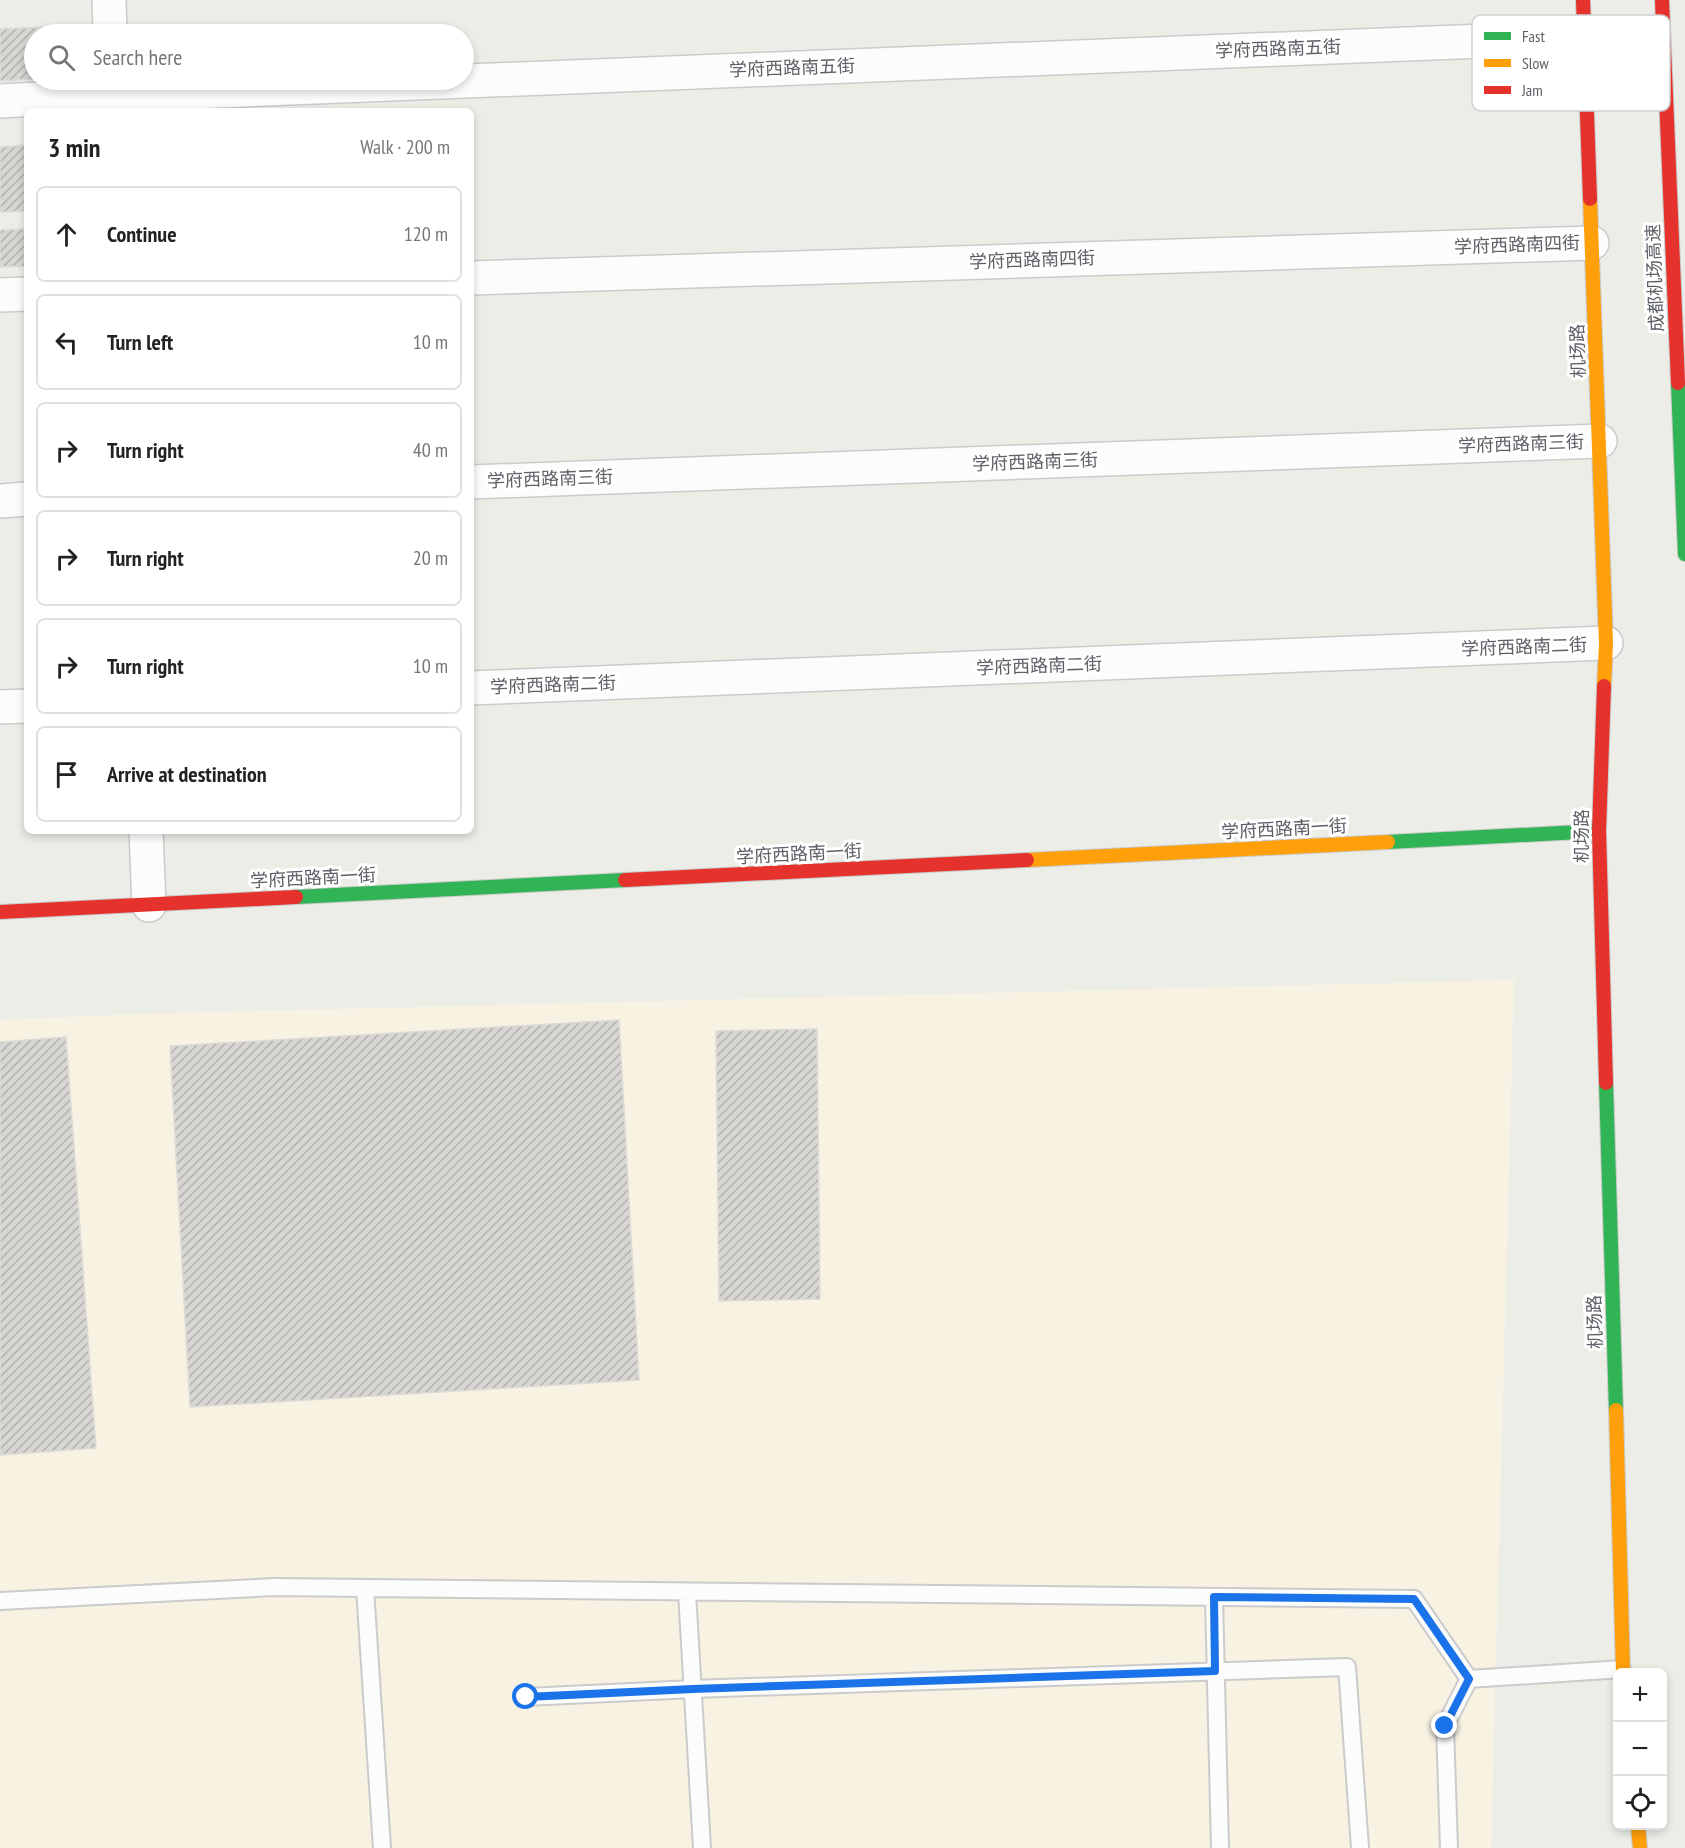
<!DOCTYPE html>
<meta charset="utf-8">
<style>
body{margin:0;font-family:"PT Sans Narrow","Noto Sans SC",sans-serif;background:#f2f2f2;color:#222}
.controls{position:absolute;right:18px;bottom:18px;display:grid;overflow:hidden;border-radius:9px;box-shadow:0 3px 9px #0003}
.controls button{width:54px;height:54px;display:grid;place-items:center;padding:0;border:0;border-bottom:2px solid #e0e0e0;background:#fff;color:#222;font:30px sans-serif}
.stop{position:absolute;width:18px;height:18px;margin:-14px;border:4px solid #1a73e8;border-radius:50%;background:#fff}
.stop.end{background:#1a73e8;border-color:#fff;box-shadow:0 2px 6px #0008}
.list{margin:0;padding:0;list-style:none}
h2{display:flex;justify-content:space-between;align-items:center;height:78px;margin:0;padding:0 24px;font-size:26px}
h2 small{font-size:20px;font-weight:400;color:#767676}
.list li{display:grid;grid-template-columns:39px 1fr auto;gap:18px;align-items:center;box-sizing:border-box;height:96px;margin:0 12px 12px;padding:0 12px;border:2px solid #e0e0e0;border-radius:9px}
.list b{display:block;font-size:22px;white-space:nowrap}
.list em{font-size:20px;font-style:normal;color:#767676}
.icon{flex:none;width:33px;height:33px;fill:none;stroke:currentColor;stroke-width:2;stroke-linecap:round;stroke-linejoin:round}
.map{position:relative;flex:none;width:1685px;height:1848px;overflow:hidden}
.search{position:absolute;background:#fff;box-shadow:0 3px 9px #0003;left:24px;top:24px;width:450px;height:66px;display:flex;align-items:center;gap:15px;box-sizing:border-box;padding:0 21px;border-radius:33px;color:#767676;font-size:22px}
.panel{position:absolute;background:#fff;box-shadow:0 3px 9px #0003;left:24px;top:108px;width:450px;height:726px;border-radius:9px}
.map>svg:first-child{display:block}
.commercial{fill:#f7f2e1}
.building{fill:url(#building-hatch);stroke:#dcdbd7;stroke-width:1.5}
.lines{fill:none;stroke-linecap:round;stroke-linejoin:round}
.lane-casing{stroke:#cacbca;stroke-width:20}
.street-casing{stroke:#cacbca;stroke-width:36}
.fast-casing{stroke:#c9cac8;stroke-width:16}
.slow-casing{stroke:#c9cac8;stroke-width:16}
.jam-casing{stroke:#c9cac8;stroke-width:16}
.lane{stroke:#fcfcfc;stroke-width:16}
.street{stroke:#fcfcfc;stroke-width:33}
.fast{stroke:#30b455;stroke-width:14}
.slow{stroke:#ff9f0a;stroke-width:14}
.jam{stroke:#e5322d;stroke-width:14}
.route{stroke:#1a73e8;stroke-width:8}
.labels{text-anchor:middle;stroke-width:6;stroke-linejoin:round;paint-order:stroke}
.street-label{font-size:18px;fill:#5d6166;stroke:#fff}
.key{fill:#fff;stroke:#ced0d1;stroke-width:1.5}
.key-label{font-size:16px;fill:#5d6166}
</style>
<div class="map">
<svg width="1685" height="1848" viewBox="0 0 1685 1848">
<defs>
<pattern id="building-hatch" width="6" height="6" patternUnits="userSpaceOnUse" patternTransform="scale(1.5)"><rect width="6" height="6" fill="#d7d6d3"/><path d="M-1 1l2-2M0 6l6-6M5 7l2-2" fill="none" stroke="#b2b1af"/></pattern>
</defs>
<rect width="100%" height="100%" fill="#edede8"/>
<path class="commercial" d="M1514 980 1491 1848H0V1020L136 1014Z"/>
<path class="building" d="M65 26 66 34H34V79L0 81V29Z
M27 145V211L0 212V147Z
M27 229V266L0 267V230Z
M619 1020 639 1380 190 1407 170 1046Z
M817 1029 820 1299 719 1301 716 1031Z
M66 1037 96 1448 0 1455V1042Z"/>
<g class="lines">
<g class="lane-casing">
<path id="lane" d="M365 1588 382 1848
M687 1592 702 1848
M1214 1597 1220 1848
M0 1601 274 1587 1414 1599 1469 1679
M526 1697 693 1689 1347 1667 1360 1848
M1449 1848 1445 1726 1469 1679 1622 1669"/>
</g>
<g class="street-casing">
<path id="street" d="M109 0 110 34
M0 101 113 95 1585 37
M471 278 1592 243
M0 295 27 294
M471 482 1600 441
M0 501 27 499
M471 688 1606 643
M0 707 27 706
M146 831 149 905"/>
</g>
<g class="fast-casing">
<path id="fast" d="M1678 383 1685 554
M1388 842 1599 831
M296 897 625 880
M1606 1083 1616 1410"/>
</g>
<g class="slow-casing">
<path id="slow" d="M1590 199 1606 643 1604 686
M1027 860 1388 842
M1616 1410 1623 1672
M1638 1826 1640 1848"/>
</g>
<g class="jam-casing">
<path id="jam" d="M1583 0 1590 199
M1662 0 1678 383
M1604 686 1599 831 1606 1083
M625 880 1027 860
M0 912 296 897"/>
</g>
<use href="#lane" class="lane"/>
<use href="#street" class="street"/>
<use href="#fast" class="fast"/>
<use href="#slow" class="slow"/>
<use href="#jam" class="jam"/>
</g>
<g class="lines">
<path class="route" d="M526 1697 693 1689 1215 1671 1214 1597 1414 1599 1469 1679 1445 1726"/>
</g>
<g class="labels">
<g class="street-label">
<text transform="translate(1278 49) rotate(-2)" y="6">学府西路南五街</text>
<text transform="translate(792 68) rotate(-2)" y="6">学府西路南五街</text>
<text transform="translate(1517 245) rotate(-2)" y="6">学府西路南四街</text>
<text transform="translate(1032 260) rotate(-2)" y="6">学府西路南四街</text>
<text transform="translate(1655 278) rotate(-92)" y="6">成都机场高速</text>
<text transform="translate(1578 351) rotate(-92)" y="6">机场路</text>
<text transform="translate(1521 444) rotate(-2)" y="6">学府西路南三街</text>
<text transform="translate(1035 462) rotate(-2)" y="6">学府西路南三街</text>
<text transform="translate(550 479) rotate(-2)" y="6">学府西路南三街</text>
<text transform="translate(1524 647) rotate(-2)" y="6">学府西路南二街</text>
<text transform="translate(1039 666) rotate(-2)" y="6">学府西路南二街</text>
<text transform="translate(553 685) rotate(-2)" y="6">学府西路南二街</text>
<text transform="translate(1284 829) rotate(-3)" y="6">学府西路南一街</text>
<text transform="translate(1582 836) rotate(-90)" y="6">机场路</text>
<text transform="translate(799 854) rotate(-3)" y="6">学府西路南一街</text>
<text transform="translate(313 878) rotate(-3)" y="6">学府西路南一街</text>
<text transform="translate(1595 1322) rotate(-92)" y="6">机场路</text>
</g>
</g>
<rect x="1472" y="15" width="198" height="96" rx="9" class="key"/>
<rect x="1484" y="32" width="27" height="8" fill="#30b455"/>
<rect x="1484" y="59" width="27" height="8" fill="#ff9f0a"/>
<rect x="1484" y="86" width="27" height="8" fill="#e5322d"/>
<g class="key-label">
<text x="1522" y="42">Fast</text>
<text x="1522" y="69">Slow</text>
<text x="1522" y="96">Jam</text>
</g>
</svg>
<div class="controls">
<button>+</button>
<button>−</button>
<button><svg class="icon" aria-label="locate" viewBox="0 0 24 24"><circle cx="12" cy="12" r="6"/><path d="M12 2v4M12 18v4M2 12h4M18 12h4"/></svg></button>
</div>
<div class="stop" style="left:526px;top:1697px"></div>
<div class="stop end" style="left:1445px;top:1726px"></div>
<div class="search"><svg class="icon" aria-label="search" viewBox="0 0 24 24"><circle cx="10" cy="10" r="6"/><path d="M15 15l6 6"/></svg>Search here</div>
<section class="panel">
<h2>3 min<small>Walk · 200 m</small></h2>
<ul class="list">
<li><svg class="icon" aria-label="ahead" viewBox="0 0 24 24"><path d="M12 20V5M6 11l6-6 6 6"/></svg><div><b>Continue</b></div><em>120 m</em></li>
<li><svg class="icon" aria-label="left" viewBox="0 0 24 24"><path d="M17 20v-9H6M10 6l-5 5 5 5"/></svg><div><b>Turn left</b></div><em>10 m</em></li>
<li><svg class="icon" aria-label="right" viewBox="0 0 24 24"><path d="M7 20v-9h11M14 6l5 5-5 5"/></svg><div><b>Turn right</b></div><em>40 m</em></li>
<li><svg class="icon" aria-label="right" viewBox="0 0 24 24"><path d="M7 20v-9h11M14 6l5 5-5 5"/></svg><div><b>Turn right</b></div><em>20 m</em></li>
<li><svg class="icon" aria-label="right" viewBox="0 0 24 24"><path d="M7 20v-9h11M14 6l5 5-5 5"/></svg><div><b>Turn right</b></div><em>10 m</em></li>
<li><svg class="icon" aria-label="arrive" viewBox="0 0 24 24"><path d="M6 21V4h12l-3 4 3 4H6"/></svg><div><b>Arrive at destination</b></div></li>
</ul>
</section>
</div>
